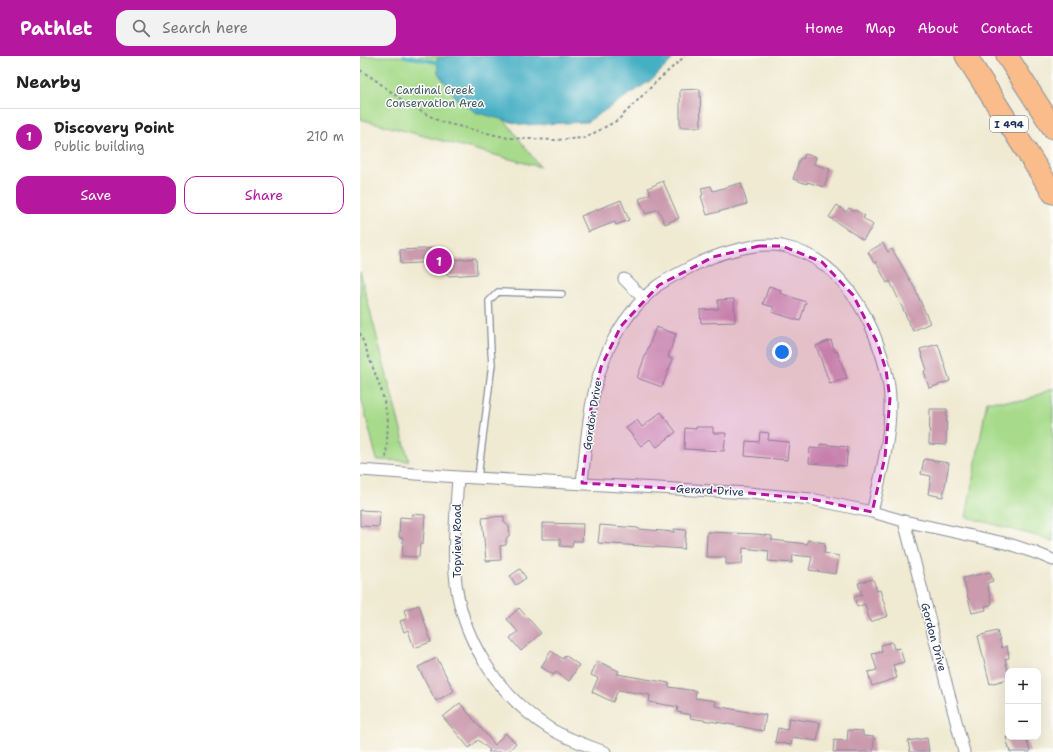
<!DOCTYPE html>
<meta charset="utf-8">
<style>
body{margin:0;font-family:"Shantell Sans",sans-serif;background:#f2f2f2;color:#222}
.controls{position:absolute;right:12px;bottom:12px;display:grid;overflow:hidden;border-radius:8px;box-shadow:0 4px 16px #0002}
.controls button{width:36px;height:36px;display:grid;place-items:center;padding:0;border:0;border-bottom:1px solid #e0e0e0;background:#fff;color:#222;font:20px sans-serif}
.you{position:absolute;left:422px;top:296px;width:14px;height:14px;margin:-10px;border:3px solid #fff;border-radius:50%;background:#1a73e8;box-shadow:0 0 0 6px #1a73e833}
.badge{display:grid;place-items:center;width:26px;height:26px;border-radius:50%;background:#b5179e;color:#fff;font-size:13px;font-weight:700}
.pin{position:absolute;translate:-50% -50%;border:2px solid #fff;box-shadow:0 1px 4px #0006}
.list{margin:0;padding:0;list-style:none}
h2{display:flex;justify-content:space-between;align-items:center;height:52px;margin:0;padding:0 16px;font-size:17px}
h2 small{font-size:13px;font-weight:400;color:#767676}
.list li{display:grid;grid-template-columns:26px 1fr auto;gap:12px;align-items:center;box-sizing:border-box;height:56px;padding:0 16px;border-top:1px solid #e0e0e0}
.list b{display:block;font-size:15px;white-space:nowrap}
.list p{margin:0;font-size:13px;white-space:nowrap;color:#767676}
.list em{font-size:13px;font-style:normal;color:#767676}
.actions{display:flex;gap:8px;padding:12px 16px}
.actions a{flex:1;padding:9px 0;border:1px solid #b5179e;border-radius:12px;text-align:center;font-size:14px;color:#b5179e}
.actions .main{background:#b5179e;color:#fff}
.icon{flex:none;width:22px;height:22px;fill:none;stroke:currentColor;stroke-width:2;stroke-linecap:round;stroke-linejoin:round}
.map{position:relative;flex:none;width:693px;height:696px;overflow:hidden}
header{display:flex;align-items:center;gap:24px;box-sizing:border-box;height:56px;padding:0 20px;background:#b5179e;color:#fff}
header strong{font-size:19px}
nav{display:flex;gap:22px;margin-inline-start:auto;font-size:14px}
.search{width:280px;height:36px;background:#f2f2f2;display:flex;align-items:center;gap:10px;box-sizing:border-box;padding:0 14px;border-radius:12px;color:#767676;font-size:15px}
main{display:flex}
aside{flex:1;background:#fff}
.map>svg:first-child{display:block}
.green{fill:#a7db8b;stroke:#618574}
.water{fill:#45afc4;stroke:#306f91}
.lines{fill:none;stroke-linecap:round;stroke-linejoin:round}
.stream{stroke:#45afc4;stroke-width:3.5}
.building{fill:#cb9aad}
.lane-casing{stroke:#868c98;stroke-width:8}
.street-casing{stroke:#868c98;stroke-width:13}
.highway-casing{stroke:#868c98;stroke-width:23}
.path{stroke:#868c98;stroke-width:2;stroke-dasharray:3 3;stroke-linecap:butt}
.lane{stroke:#fff;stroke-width:5.5}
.street{stroke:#fff;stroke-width:11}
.highway{stroke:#f9bc8a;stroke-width:21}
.marked{fill:#b5179e;fill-opacity:0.2;stroke:#b5179e;stroke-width:3;stroke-dasharray:8 5;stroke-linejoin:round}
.labels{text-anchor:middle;stroke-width:3;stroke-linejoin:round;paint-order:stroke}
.shield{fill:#fdfcf7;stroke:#5f6c8c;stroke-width:1}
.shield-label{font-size:10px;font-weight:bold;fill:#1b2f5e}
.park-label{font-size:11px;fill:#3e5a69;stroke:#fdfcf7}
.street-label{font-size:11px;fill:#1b2f5e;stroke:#fdfcf7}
</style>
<header>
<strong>Pathlet</strong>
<div class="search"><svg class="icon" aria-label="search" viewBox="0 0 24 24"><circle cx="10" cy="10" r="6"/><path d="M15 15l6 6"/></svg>Search here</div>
<nav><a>Home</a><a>Map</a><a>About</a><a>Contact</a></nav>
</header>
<main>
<aside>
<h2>Nearby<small></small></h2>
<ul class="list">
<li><span class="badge">1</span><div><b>Discovery Point</b><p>Public building</p></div><em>210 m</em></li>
</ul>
<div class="actions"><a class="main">Save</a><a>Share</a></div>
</aside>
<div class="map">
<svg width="693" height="696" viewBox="0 0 693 696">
<rect width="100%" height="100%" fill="#fdfcf7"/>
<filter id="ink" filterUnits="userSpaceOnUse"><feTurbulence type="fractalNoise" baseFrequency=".025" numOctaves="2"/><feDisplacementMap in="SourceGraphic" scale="8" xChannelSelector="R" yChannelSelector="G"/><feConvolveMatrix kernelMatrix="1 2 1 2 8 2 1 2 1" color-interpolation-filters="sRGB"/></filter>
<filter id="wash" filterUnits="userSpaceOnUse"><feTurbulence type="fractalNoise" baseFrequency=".012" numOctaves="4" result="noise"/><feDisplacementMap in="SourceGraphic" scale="16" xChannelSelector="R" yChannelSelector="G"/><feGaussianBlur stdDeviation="0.9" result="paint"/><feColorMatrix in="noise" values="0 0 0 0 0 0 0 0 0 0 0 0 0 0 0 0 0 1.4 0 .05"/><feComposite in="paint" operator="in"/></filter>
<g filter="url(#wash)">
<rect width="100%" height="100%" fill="#f0ead2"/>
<path class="green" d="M0 0H97L180 111 0 63Z
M0 216 49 405 17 404 0 337Z
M693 332V486L680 481 606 461 627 345H664Z"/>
<path class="water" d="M87 0H316L293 23 227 66 162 69 115 56 97 43 78 17 77 2H84Z"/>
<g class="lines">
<path class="stream" d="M44 0 80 7"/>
</g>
<g id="blocks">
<path class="building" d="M340 33 341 71H320V34Z
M445 98 456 101 454 108 470 113 464 131 447 126V128L433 123 440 102 443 103Z
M303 125 319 162 305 168 298 153 286 158 279 143 291 137 288 132Z
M381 127 387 148 347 159 341 140 343 139 341 132 351 130 353 135Z
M261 144 269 164 256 169 255 166 228 176 221 160Z
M477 149 486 156 489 152 494 155 495 154 505 160 503 162 513 169 503 184 469 161Z
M523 187 528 196 532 193 554 231 570 267 553 275 530 225 527 227 516 206 514 207 508 196Z
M83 192 95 204 116 202 117 218 89 220 75 206 41 208 40 194Z
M409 230 421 234 420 237 446 246 440 265 412 256 414 251 403 248Z
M374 243 375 266 341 267 340 254 358 253V244Z
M296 271 316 278 308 301 313 303 302 331 277 322Z
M471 284 475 296 477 295 487 322 470 328 456 290Z
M578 288 590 325 569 332 564 315 567 314 560 293Z
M570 353H587L586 389 569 388Z
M301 356 316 376 297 391 290 383 281 390 266 372 277 364 282 371Z
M336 371H353V377H366L364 395 324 393 325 372 336 373Z
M400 376 409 377 408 384 429 386 427 404 385 400 386 385 399 386Z
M460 388 488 391 486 410 449 407 450 392 460 393Z
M564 403 589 407 583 441 568 438 571 420 561 418Z
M0 454 20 455 19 471 0 470Z
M52 458 65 459 63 488H60L59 501 42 500 43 482 39 481 40 461 52 462Z
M144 460V466L149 471 150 478 146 483V489L140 490 141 504 126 505 122 462Z
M182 467 223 468 222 485H213L212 491 200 490V483H182Z
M240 469 278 472V473L314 476V473L326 474 324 493 238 487Z
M347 476 397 478 412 480V484L447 488 448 484 465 487 464 497 479 500 476 518 449 514 452 501 433 499 432 507 408 505 409 495 383 492 382 508H366V501H346Z
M160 513 166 522 156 529 150 520Z
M630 516 633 525 627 527 632 548 625 550 626 554 612 557 603 522Z
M513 523 517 535 520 534 528 560 510 566 505 548 497 551 494 541 502 539 498 527Z
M59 549 71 586 54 592 48 574 44 576 40 565 47 563 44 554Z
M159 552 181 577 161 595 150 582 158 576 147 563Z
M637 575 642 592 647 590 649 602 645 603 648 615V623L630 628 618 580Z
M532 586 534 593 540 592 544 606 533 609 537 622 512 630 508 616 517 614 512 598 522 596 521 589Z
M191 595 203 603 205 599 219 609 209 625 196 616 194 619 181 611Z
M77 602 94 635 76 645 58 611Z
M237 605 259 615 257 618 309 627V631L336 635 335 642 356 645 355 650 406 659 403 675 368 668 330 662 331 659 317 656 318 651 289 646 290 639 258 634 253 646 232 636 238 622 231 619Z
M100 647 135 689 145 677 156 687 148 696H128L130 694 118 684 109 692 83 661Z
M429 662 460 667 457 685 432 681 431 689 415 686 418 672 427 674Z
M488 674 503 675V680L514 681 513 696H473L474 684 487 685Z
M646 681H666L670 696H650Z
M567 682 569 696H550L548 685Z"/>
</g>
</g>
<g filter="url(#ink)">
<use href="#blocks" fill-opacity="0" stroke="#868c98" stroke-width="1"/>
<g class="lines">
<g class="lane-casing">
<path id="lane" d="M118 421 132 308 131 295 129 245 138 236 202 238"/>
</g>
<g class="street-casing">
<path id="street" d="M264 223 284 243
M0 414 98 421 389 437 451 443 512 456 544 465 649 488 676 497 693 504
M98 421C96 453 93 485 95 517 99 579 137 639 189 672 207 683 226 689 245 696
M222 427C227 381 229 333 250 290 261 268 278 246 297 230 310 221 327 213 341 206 363 196 398 186 422 190 467 199 494 234 512 273 521 295 530 320 530 344 531 382 521 419 512 456
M544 465 604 696"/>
</g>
<g class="highway-casing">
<path id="highway" d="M606 0 693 137
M647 0 693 72"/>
</g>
<path class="path" d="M0 14 14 23 46 47 81 66 148 82 194 84 225 82 258 64 295 27 325 0
M0 277 22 336 28 365 26 404"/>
<use href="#lane" class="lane"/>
<use href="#street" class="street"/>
<use href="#highway" class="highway"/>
</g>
</g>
<path class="marked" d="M399 190H422L462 206 493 239 517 286 526 314 530 343 525 401 512 456 451 443 389 437 222 427 231 352 241 311 261 270 299 229 353 201Z"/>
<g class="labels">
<rect class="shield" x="630" y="60" width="38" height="16" rx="3"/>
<g class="shield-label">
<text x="649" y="72">I 494</text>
</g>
<g class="park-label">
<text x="75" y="38">Cardinal Creek<tspan x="75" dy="13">Conservation Area</tspan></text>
</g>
<g class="street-label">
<text transform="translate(232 359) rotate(-81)" y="4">Gordon Drive</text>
<text transform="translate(350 434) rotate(3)" y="4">Gerard Drive</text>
<text transform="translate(97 485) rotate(-90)" y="4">Topview Road</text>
<text transform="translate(574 581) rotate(75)" y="4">Gordon Drive</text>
</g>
</g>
</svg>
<div class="controls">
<button>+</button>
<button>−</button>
</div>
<div class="you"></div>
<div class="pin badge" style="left:79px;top:205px">1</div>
</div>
</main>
